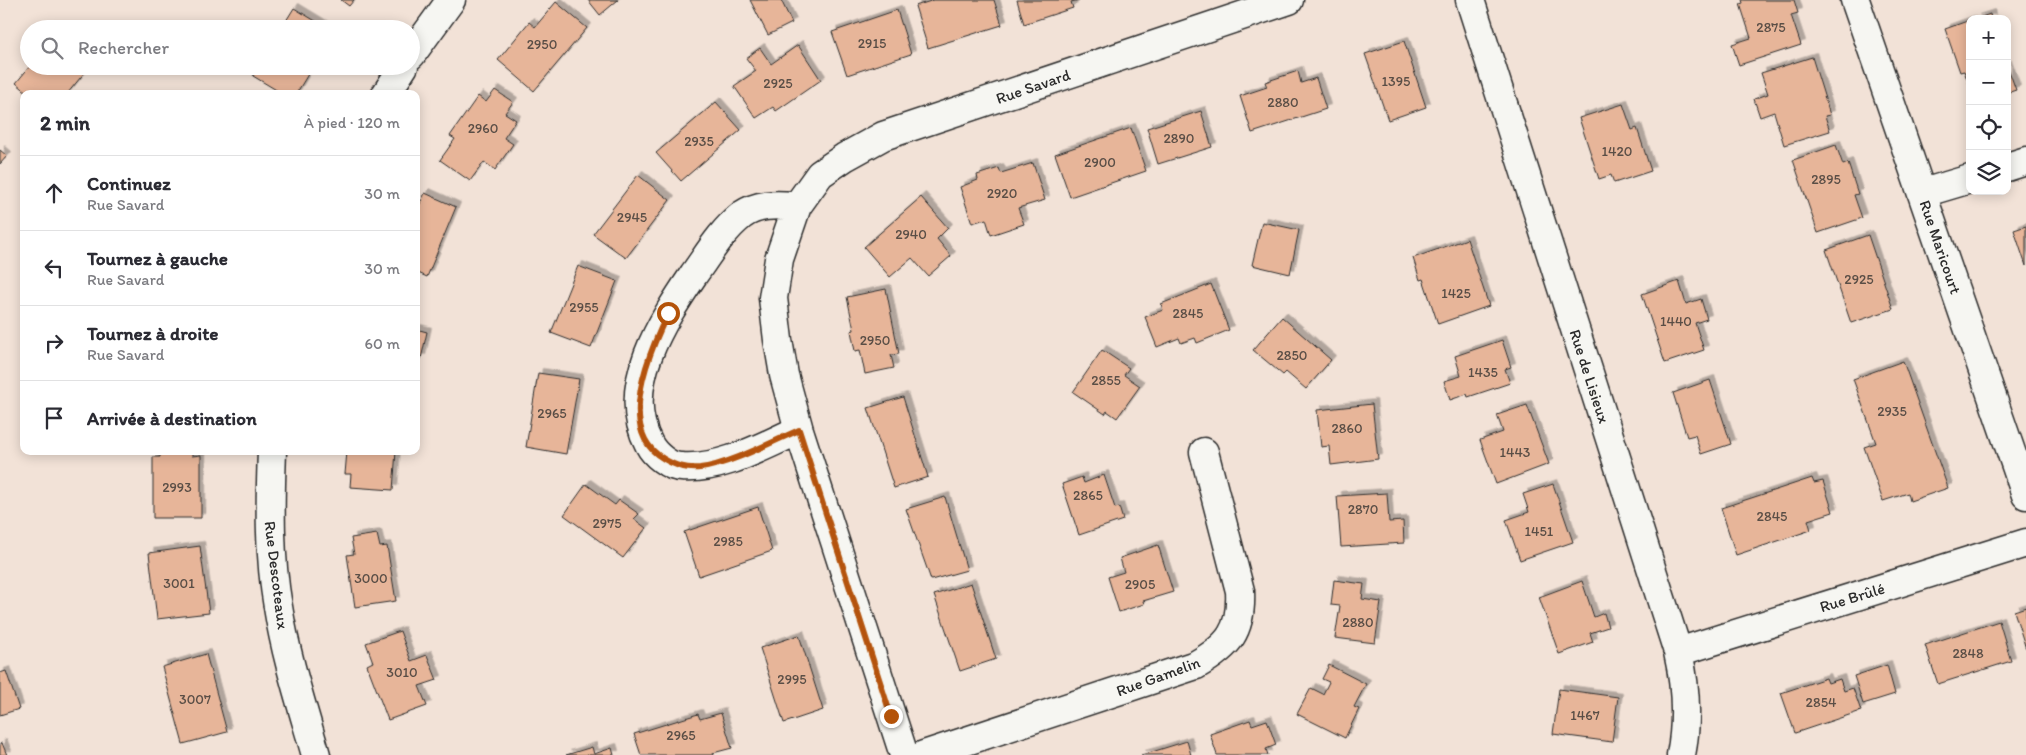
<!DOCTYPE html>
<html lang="fr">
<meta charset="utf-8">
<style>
body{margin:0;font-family:Itim,sans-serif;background:#f2f2f3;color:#2b2b33}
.controls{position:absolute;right:15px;top:15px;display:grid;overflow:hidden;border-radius:10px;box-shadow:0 2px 12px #0003}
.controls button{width:45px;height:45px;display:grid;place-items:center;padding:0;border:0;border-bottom:1px solid #e1e1e2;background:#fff;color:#2b2b33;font:25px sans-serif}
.stop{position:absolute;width:15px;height:15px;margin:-11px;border:4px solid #b45309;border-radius:50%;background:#fff}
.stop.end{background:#b45309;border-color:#fff;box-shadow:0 1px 5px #0008}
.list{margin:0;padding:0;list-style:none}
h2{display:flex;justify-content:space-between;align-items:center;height:65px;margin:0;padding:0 20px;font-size:21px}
h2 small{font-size:16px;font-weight:400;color:#7c7c81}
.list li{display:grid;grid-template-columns:32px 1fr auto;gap:15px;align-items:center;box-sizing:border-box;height:75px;padding:0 20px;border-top:1px solid #e1e1e2}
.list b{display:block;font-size:19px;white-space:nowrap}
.list p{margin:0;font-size:16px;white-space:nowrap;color:#7c7c81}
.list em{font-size:16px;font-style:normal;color:#7c7c81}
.icon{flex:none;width:28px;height:28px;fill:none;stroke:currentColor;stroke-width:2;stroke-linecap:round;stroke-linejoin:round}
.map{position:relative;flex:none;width:2026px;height:755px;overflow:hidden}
.search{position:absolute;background:#fff;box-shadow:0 2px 12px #0003;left:20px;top:20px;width:400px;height:55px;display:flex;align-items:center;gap:12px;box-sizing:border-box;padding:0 18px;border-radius:28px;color:#7c7c81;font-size:19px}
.panel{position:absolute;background:#fff;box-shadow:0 2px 12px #0003;left:20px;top:90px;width:400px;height:365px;border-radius:10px}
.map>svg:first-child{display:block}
.building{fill:#e7b599;stroke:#2b2b2b;filter:url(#shadow)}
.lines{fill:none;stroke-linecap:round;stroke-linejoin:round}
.minor-casing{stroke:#2b2b2b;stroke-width:31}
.minor{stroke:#f6f6f2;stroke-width:28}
.route{stroke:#b45309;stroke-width:6}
.labels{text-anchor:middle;stroke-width:5;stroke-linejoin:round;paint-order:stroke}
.number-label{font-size:14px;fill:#5a4e46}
.street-label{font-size:16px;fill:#2b2b2b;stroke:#f6f6f2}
</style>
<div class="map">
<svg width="2026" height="755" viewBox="0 0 2026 755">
<defs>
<filter id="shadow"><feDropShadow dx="4.5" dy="-4.5" stdDeviation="0" flood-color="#0004"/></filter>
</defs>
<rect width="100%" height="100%" fill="#f2e2d7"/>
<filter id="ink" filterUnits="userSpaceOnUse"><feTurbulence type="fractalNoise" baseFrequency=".02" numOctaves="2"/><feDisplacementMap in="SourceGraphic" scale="10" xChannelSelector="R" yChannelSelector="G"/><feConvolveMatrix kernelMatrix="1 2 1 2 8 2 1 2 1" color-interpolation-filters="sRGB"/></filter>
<g filter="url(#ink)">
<path class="building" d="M341 0H354L349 6Z
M588 0H618L600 15Z
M750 0H781L792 23 768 35Z
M934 0H994L1002 25 928 48 915 6Z
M1017 0H1079L1071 2 1073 8 1024 24Z
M1742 0H1794L1798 13 1791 15 1801 45 1739 65 1732 44 1751 38 1740 4 1743 3Z
M556 2 587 28 534 91 498 60 529 22 535 27Z
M294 8 327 28 326 29H281Z
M897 10 911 54 847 75 832 32Z
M1990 14 1991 19H1975Z
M1970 20V87L1964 71 1960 72 1945 29Z
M1404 41 1426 107 1388 120 1365 54Z
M798 45 821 80 776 111 773 107 756 118 734 86 756 71 746 58 760 48 771 64Z
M1812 57 1830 115 1825 116 1830 131 1784 145 1774 112 1760 117 1754 99 1768 94 1761 73Z
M2007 65 2016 90 2007 93Z
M30 66H90L67 94H29L16 83Z
M259 66H313L296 94H283L253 76Z
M1298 71 1301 83 1316 78 1326 109 1252 133 1240 96 1267 87 1265 82Z
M495 90 513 102 505 113 516 120 504 138 513 144 495 170 484 162 470 181 440 160 455 139 450 136 478 96 486 102Z
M716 102 741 130 681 181 656 153Z
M1623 104 1632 130 1637 128 1651 171 1614 183 1611 175 1599 179 1579 118Z
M1201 111 1212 147 1158 164 1147 128Z
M1131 128 1146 171 1070 197 1055 154Z
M1836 145 1843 165 1848 163 1858 194 1854 195 1862 218 1818 233 1793 160Z
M0 150 7 156 0 164Z
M1033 163 1045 200 1018 208 1024 224 991 235 986 219 972 223 960 187 978 180 977 175 999 168 1001 173Z
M638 175 670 200 626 258 593 234Z
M425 193 456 207 427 277 416 272V212Z
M921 197 948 228 937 239 951 256 928 276 912 258 890 277 864 247Z
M1262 222 1299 230 1290 274 1252 265Z
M2026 226V266L2014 230Z
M1868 235 1893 309 1851 323 1826 250Z
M1467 239 1489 306 1438 324 1423 279 1420 280 1413 258Z
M578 266 617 281 591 348 551 333Z
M1679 281 1686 304 1701 299 1707 319 1695 323 1704 350 1665 363 1642 294Z
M1211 284 1229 330 1197 343 1195 338 1181 343 1179 338 1157 347 1145 317 1163 310 1161 304Z
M886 289 899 354 891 355 894 368 865 374 860 350 855 351 851 331 854 330 847 297Z
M1282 317 1331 360 1306 389 1286 372 1283 375 1253 350Z
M416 329 427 332 421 359 416 358Z
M1502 340 1511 367 1505 369 1510 383 1468 397 1467 394 1450 400 1444 381 1461 376 1455 356Z
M1102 350 1129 368 1124 375 1140 386 1117 418 1107 411 1105 414 1073 392Z
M1903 361 1948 488 1910 501 1908 493 1883 501 1864 447 1876 443 1853 379Z
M538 373 579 379 566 454 526 447Z
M1710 380 1731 444 1701 454 1695 435 1687 437 1673 393Z
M903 397 928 477 894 488 868 408Z
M1372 404 1378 459 1331 465 1329 446 1321 447 1317 410Z
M1527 405 1549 464 1496 484 1480 440 1503 432 1497 415Z
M160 451H192V456L201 455V518H153V457H160Z
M347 451H396L393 490 350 487 351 474H345Z
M1104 475 1115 508 1119 507 1123 520 1079 535 1062 484 1082 477 1084 483Z
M1812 478 1814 483 1823 481 1833 512 1808 520 1811 530 1736 555 1721 508Z
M586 484 615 505 619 500 639 514 634 519 646 528 623 558 564 515Z
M1553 484 1573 542 1520 560 1506 520 1529 512 1523 494Z
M1387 493 1389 522 1403 521 1404 543 1341 547 1337 496Z
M945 497 967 570 931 580 906 509Z
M758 507 772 551 699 576 684 532Z
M377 534 380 547 387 546 396 601 355 607 347 555 354 554 351 538Z
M1158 545 1173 592 1143 601 1144 604 1119 612 1108 577 1124 572 1120 558Z
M200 546 209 613 157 619 149 553Z
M1334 580 1364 584 1362 599 1381 602 1375 643 1335 638 1340 606 1331 605Z
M1582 581 1594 617 1604 613 1608 627 1590 633 1593 642 1559 654 1539 597Z
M971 583 996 659 960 671 934 595Z
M2026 607V649L2014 611Z
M1999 621 2011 661 1938 684 1925 645Z
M400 631 411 661 427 655 437 680 419 686 427 706 388 720 367 665 373 662 366 643Z
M799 635 823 710 784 723 760 648Z
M206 654 227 732 183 744 162 667Z
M1329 665 1366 684 1354 707 1359 709 1345 738 1297 714 1311 688 1323 694 1329 682 1322 679Z
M1887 665 1895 694 1863 704 1854 676Z
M6 671 19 709 0 715V673Z
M1826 678 1828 683 1840 679 1844 691 1853 688 1861 711 1795 733 1781 693Z
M1559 689 1618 697 1612 742 1553 734Z
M721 713 732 748 713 753 714 755H641L634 734 698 714 700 719Z
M1250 720 1252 725 1267 720 1276 745 1266 749 1268 755H1217L1210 734Z
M1187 741 1191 755H1141L1155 751Z
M2 743 7 755H0V744Z
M592 747 594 754 612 748 614 755H566Z"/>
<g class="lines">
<g class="minor-casing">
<path id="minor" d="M1470 0 1678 652C1686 687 1688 719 1681 755
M1855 0 2026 495
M411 55 451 0
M386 94 404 66
M2007 167 2026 161
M1923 193 1970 179
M797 206C777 205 759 203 742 215 722 231 709 253 694 274 663 320 618 387 649 444 654 454 669 467 681 467 722 470 763 446 799 430
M272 451C270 503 269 556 278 607 286 657 302 706 316 755
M1678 652 2026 543
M904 755 799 430 784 375 778 340 773 298 779 259 797 206 820 174 845 157 883 136 1289 0
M924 755 1196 665C1229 646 1242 631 1240 591L1204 452"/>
</g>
<use href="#minor" class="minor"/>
</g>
</g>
<g class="lines" filter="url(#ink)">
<path class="route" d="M668 313C650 350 615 431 664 459 676 466 685 469 700 468 728 465 772 442 799 430L891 716"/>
</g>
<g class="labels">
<g class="number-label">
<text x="1771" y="32">2875</text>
<text x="872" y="48">2915</text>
<text x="542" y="49">2950</text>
<text x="1396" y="86">1395</text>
<text x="778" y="88">2925</text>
<text x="1283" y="107">2880</text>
<text x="483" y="133">2960</text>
<text x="1179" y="143">2890</text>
<text x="699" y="146">2935</text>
<text x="1617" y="156">1420</text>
<text x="1100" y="167">2900</text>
<text x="1826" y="184">2895</text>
<text x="1002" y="198">2920</text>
<text x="632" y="222">2945</text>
<text x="911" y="239">2940</text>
<text x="1859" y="284">2925</text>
<text x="1456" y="298">1425</text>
<text x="584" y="312">2955</text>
<text x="1188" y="318">2845</text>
<text x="1676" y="326">1440</text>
<text x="875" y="345">2950</text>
<text x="1292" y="360">2850</text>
<text x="1483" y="377">1435</text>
<text x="1106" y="385">2855</text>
<text x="1892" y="416">2935</text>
<text x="552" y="418">2965</text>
<text x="1347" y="433">2860</text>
<text x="1515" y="457">1443</text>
<text x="177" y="492">2993</text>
<text x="1088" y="500">2865</text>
<text x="1363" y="514">2870</text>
<text x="1772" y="521">2845</text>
<text x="607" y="528">2975</text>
<text x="1539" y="536">1451</text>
<text x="728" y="546">2985</text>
<text x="371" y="583">3000</text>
<text x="179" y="588">3001</text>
<text x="1140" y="589">2905</text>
<text x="1358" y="627">2880</text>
<text x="1968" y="658">2848</text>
<text x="402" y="677">3010</text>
<text x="792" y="684">2995</text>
<text x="195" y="704">3007</text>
<text x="1821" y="707">2854</text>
<text x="1585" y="720">1467</text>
<text x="681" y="740">2965</text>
</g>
<g class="street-label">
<text transform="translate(1033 86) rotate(-19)" y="6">Rue Savard</text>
<text transform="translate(1941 247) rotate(71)" y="6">Rue Maricourt</text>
<text transform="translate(1590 376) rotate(72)" y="6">Rue de Lisieux</text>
<text transform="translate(277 575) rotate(83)" y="6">Rue Descoteaux</text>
<text transform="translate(1852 597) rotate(-17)" y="6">Rue Brûlé</text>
<text transform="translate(1158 676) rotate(-20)" y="6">Rue Gamelin</text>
</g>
</g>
</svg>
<div class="controls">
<button>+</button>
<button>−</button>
<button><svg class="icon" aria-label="locate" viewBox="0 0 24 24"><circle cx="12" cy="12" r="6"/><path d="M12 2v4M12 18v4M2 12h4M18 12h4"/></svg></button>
<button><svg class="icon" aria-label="layers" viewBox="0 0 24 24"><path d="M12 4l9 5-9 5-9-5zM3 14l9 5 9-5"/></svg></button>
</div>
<div class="stop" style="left:668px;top:313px"></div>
<div class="stop end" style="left:891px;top:716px"></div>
<div class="search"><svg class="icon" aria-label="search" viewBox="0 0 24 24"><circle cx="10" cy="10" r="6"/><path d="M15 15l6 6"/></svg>Rechercher</div>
<section class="panel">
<h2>2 min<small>À pied · 120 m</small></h2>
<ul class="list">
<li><svg class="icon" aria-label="ahead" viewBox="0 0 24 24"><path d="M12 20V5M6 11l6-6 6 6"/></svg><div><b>Continuez</b><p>Rue Savard</p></div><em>30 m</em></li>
<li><svg class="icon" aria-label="left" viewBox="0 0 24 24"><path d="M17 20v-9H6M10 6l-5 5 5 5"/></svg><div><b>Tournez à gauche</b><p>Rue Savard</p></div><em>30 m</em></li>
<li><svg class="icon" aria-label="right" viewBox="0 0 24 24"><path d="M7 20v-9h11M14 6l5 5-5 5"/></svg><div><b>Tournez à droite</b><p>Rue Savard</p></div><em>60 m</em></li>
<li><svg class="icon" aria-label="arrive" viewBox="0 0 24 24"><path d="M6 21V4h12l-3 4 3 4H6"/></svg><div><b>Arrivée à destination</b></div></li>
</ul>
</section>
</div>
